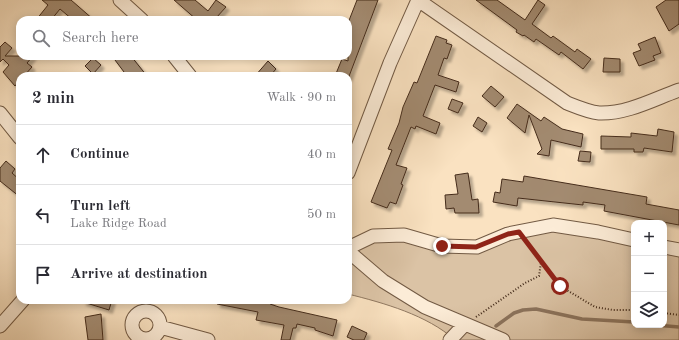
<!DOCTYPE html>
<meta charset="utf-8">
<style>
body{margin:0;font-family:"Old Standard TT",serif;background:#f2f2f3;color:#2b2b33}
.controls{position:absolute;right:12px;bottom:12px;display:grid;overflow:hidden;border-radius:8px;box-shadow:0 2px 10px #0003}
.controls button{width:36px;height:36px;display:grid;place-items:center;padding:0;border:0;border-bottom:1px solid #e1e1e2;background:#fff;color:#2b2b33;font:20px sans-serif}
.stop{position:absolute;width:12px;height:12px;margin:-9px;border:3px solid #8f2418;border-radius:50%;background:#fff}
.stop.end{background:#8f2418;border-color:#fff;box-shadow:0 1px 4px #0008}
.list{margin:0;padding:0;list-style:none}
h2{display:flex;justify-content:space-between;align-items:center;height:52px;margin:0;padding:0 16px;font-size:17px}
h2 small{font-size:13px;font-weight:400;color:#7c7c81}
.list li{display:grid;grid-template-columns:26px 1fr auto;gap:12px;align-items:center;box-sizing:border-box;height:60px;padding:0 16px;border-top:1px solid #e1e1e2}
.list b{display:block;font-size:15px;white-space:nowrap}
.list p{margin:0;font-size:13px;white-space:nowrap;color:#7c7c81}
.list em{font-size:13px;font-style:normal;color:#7c7c81}
.icon{flex:none;width:22px;height:22px;fill:none;stroke:currentColor;stroke-width:2;stroke-linecap:round;stroke-linejoin:round}
.map{position:relative;flex:none;width:679px;height:340px;overflow:hidden}
.search{position:absolute;background:#fff;box-shadow:0 2px 10px #0003;left:16px;top:16px;width:336px;height:44px;display:flex;align-items:center;gap:10px;box-sizing:border-box;padding:0 14px;border-radius:12px;color:#7c7c81;font-size:15px}
.panel{position:absolute;background:#fff;box-shadow:0 2px 10px #0003;left:16px;top:72px;width:336px;height:232px;border-radius:12px}
.map>svg:first-child{display:block}
.green{fill:#dbc3a5;stroke:#907860}
.lines{fill:none;stroke-linecap:round;stroke-linejoin:round}
.stream{stroke:#8c745d;stroke-width:3.5}
.building{fill:#a38b71;stroke:#452c1b;filter:url(#shadow)}
.street-casing{stroke:#725a44;stroke-width:15}
.path{stroke:#452c1b;stroke-width:2;stroke-dasharray:1 2;stroke-linecap:butt}
.street{stroke:#fcecd7;stroke-width:13}
.route{stroke:#8f2418;stroke-width:5}
</style>
<div class="map">
<svg width="679" height="340" viewBox="0 0 679 340">
<defs>
<filter id="shadow"><feDropShadow dx="3.5" dy="3.5" stdDeviation="1" flood-color="#0004"/></filter>
</defs>
<rect width="100%" height="100%" fill="#fae2c1"/>
<filter id="stains"><feTurbulence type="fractalNoise" baseFrequency=".005" numOctaves="4"/><feColorMatrix values="0 0 0 0 .2 0 0 0 0 .09 0 0 0 0 .02 0 0 0 .5 -.17"/></filter>
<radialGradient id="worn" r=".72"><stop offset=".6" stop-color="#630" stop-opacity="0"/><stop offset="1" stop-color="#630" stop-opacity=".3"/></radialGradient>
<path class="green" d="M553 225 634 240V325H664V247L679 250V340H455C427 315 384 303 348 294V248L373 236 477 247Z"/>
<g class="lines">
<path class="stream" d="M655 325 679 327
M496 326 514 313 523 310 536 309 582 319 634 322"/>
</g>
<path class="building" d="M42 0H71L94 20H73L60 9 51 20H36L48 5Z
M174 0H195L208 11 216 0 226 7 216 18 219 20H197Z
M357 0H378L348 79V76H335L342 59 348 61V23Z
M476 0H497L525 20 538 0 545 5 532 24 551 38 553 36 575 52 577 49 591 59 583 69 561 52 559 55 536 39 534 42 524 35 523 36 516 32 517 30Z
M666 0H679V24L669 31 656 7Z
M436 36 447 40 446 43 452 45 447 59 444 58 438 75 459 82 456 92 435 85 423 116 440 123 436 134 416 126 415 129 411 127 396 165 407 168 401 184 403 185 396 204 390 202 387 208 371 202 392 150 388 149 399 123 403 107 414 82 417 83Z
M655 37 661 53 653 56 655 60 639 66 633 53 641 50 638 44Z
M5 42 12 48 5 56H33L27 63 32 67 24 76H20V80L15 86 3 72 9 65 3 59 0 62V47Z
M112 56H131L147 76H127Z
M93 58 101 65 93 74 85 66Z
M604 58 620 59V72H603Z
M268 61 276 69 270 76H255Z
M491 86 504 97 495 107 482 96Z
M452 99 463 103 458 113 448 109Z
M517 104 541 121 544 117 562 129 583 134 581 147 551 140 549 156 537 154 542 149 529 115 525 133 507 118Z
M478 117 487 123 482 132 473 126Z
M658 129 674 132 672 152 644 148 643 152H634V149H601V136L631 137V133L657 136Z
M580 151 591 152 590 162 578 161Z
M6 161 15 169 12 173 20 180V197L0 181V168Z
M468 173 472 200 478 199 479 213H455L454 208 446 209 445 195 458 194 455 175Z
M524 176 647 197 646 204 679 210V225L604 211 605 205 583 202V205L518 198 517 206 493 202 495 192 500 193 502 179 523 182Z
M83 300H112L109 310 83 302Z
M217 300H271L270 304 279 307 337 320 333 336 315 330V328L297 324 296 328H293L290 340H281L284 325 256 320 258 312 217 304Z
M101 314 103 340H88L85 317Z
M352 326 367 333 364 340H354L347 337Z"/>
<g class="lines">
<g class="street-casing">
<path id="street" d="M120 0 142 20
M418 0 567 103C577 107 589 112 599 113 627 114 654 99 679 90
M174 56 190 76
M0 113 20 138
M348 173 390 63 418 0
M664 247 679 250
M348 248 373 236 404 235 442 246 477 247 508 234 553 225 598 232 634 240
M348 251 383 281 425 307 503 340
M132 325a14 14 0 1 1 28 0a14 14 0 1 1-28 0Z
M0 326 23 300
M160 327 208 340
M450 340 465 324"/>
</g>
<path class="path" d="M527 243 560 286 595 307 613 310H634
M664 313 679 315
M476 317 525 283 539 276 541 262"/>
<use href="#street" class="street"/>
</g>
<g class="lines">
<path class="route" d="M442 246 476 247 508 234 519 232 560 286"/>
</g>
<rect width="100%" height="100%" filter="url(#stains)"/>
<rect width="100%" height="100%" fill="url(#worn)"/>
</svg>
<div class="controls">
<button>+</button>
<button>−</button>
<button><svg class="icon" aria-label="layers" viewBox="0 0 24 24"><path d="M12 4l9 5-9 5-9-5zM3 14l9 5 9-5"/></svg></button>
</div>
<div class="stop" style="left:560px;top:286px"></div>
<div class="stop end" style="left:442px;top:246px"></div>
<div class="search"><svg class="icon" aria-label="search" viewBox="0 0 24 24"><circle cx="10" cy="10" r="6"/><path d="M15 15l6 6"/></svg>Search here</div>
<section class="panel">
<h2>2 min<small>Walk · 90 m</small></h2>
<ul class="list">
<li><svg class="icon" aria-label="ahead" viewBox="0 0 24 24"><path d="M12 20V5M6 11l6-6 6 6"/></svg><div><b>Continue</b></div><em>40 m</em></li>
<li><svg class="icon" aria-label="left" viewBox="0 0 24 24"><path d="M17 20v-9H6M10 6l-5 5 5 5"/></svg><div><b>Turn left</b><p>Lake Ridge Road</p></div><em>50 m</em></li>
<li><svg class="icon" aria-label="arrive" viewBox="0 0 24 24"><path d="M6 21V4h12l-3 4 3 4H6"/></svg><div><b>Arrive at destination</b></div></li>
</ul>
</section>
</div>
